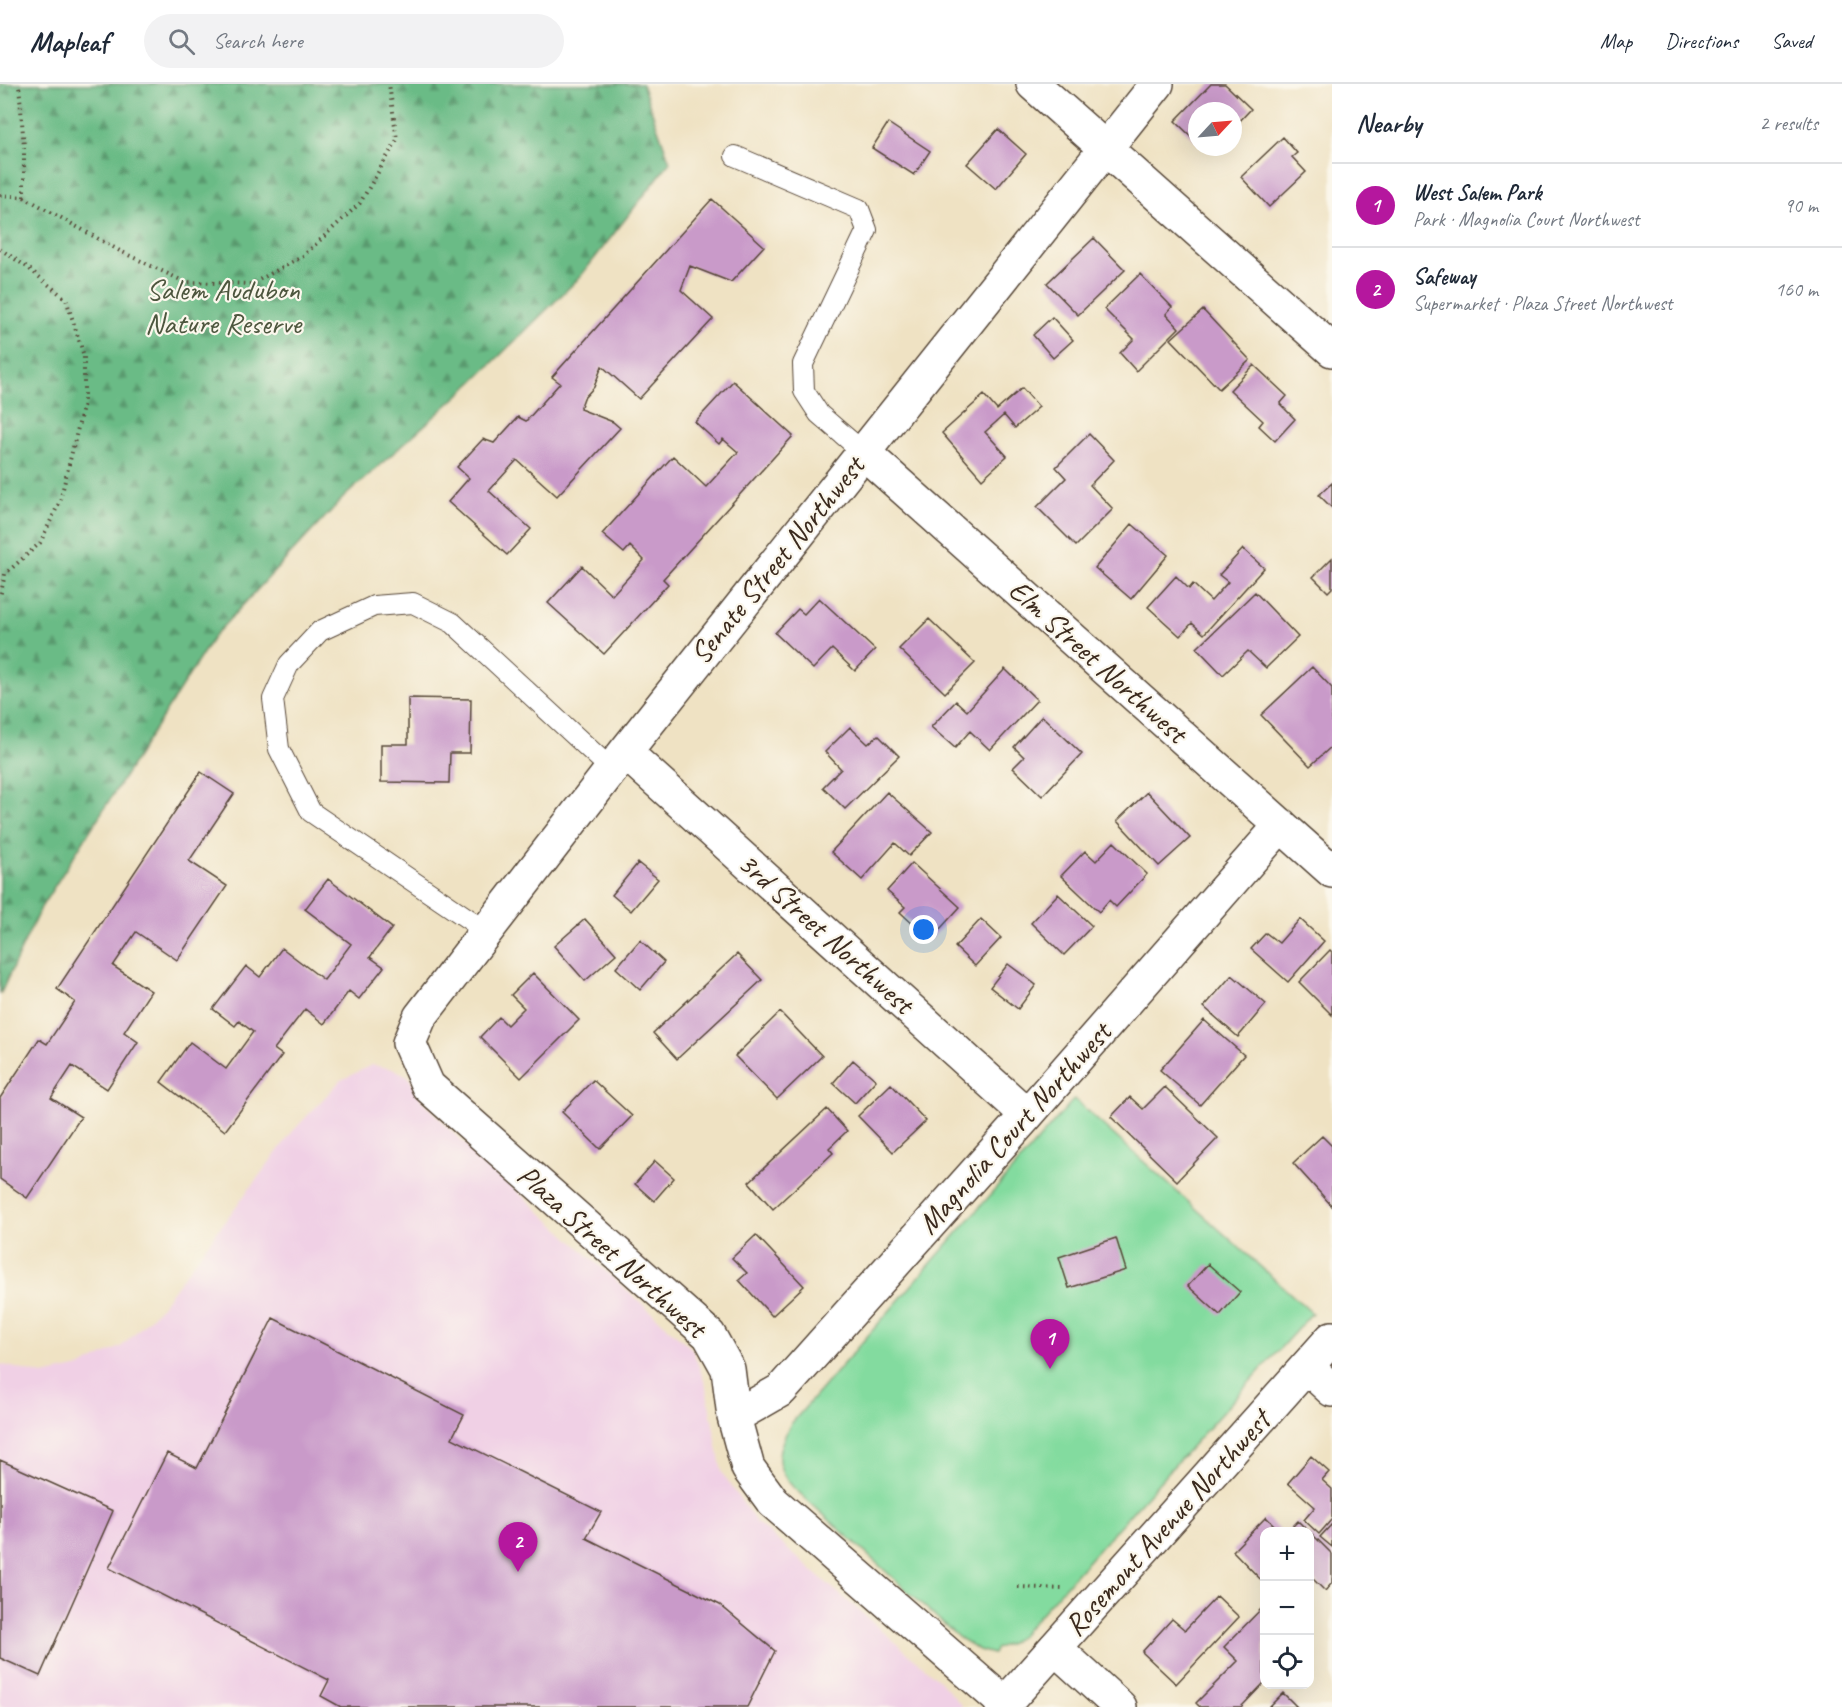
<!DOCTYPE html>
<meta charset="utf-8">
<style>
body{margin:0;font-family:Caveat,sans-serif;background:#f2f2f3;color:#1f2937}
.controls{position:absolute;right:18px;bottom:18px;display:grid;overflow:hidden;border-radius:12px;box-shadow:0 6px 24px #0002}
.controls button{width:54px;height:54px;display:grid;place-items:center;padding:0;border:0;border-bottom:2px solid #e0e1e3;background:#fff;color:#1f2937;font:30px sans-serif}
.compass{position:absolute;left:1188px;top:18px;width:54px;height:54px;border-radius:50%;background:#fff;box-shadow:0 6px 24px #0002;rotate:64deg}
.you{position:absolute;left:924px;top:846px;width:21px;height:21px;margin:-15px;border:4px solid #fff;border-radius:50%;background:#1a73e8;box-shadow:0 0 0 9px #1a73e833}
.badge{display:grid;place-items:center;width:39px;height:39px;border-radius:50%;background:#b5179e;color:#fff;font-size:20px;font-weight:700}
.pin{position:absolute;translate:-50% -50px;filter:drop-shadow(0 2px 3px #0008)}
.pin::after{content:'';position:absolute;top:32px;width:21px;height:18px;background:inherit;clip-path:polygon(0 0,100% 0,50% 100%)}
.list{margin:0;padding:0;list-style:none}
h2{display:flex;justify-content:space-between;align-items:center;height:78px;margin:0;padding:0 24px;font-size:26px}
h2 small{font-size:20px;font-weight:400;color:#747a83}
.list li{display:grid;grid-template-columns:39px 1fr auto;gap:18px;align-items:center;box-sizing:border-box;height:84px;padding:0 24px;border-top:2px solid #e0e1e3}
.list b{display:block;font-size:22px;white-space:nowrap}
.list p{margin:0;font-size:20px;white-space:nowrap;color:#747a83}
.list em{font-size:20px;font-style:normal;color:#747a83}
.icon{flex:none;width:33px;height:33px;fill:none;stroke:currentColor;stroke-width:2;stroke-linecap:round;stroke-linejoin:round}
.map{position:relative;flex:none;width:1332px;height:1623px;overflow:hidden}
header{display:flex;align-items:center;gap:36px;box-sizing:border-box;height:84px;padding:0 30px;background:#fff;border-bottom:2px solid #e0e1e3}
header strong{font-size:28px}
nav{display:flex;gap:33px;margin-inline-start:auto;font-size:21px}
.search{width:420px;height:54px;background:#f2f2f3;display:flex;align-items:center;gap:15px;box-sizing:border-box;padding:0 21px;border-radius:33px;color:#747a83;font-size:22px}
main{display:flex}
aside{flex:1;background:#fff}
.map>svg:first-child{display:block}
.built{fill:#f0d0e5}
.forest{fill:url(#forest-firs);stroke:#527252;stroke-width:1.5}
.park{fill:#83db9f;stroke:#5f825e;stroke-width:1.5}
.building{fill:#c99ac9}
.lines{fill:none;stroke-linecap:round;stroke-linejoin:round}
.service-casing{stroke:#564637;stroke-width:22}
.minor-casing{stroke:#564637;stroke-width:36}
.tertiary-casing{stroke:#564637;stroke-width:36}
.path{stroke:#564637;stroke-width:4;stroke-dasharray:1.5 4.5;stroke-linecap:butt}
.service{stroke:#fff;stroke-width:20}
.minor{stroke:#fff;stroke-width:33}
.tertiary{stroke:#fff;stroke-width:33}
.labels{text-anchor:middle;stroke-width:4.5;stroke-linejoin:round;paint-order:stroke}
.park-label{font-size:30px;fill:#4d563e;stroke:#fbf7ec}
.street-label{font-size:30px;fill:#3b2a1e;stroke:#fbf7ec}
</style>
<header>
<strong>Mapleaf</strong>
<div class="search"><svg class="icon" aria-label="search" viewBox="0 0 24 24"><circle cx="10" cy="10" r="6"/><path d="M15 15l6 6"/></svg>Search here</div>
<nav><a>Map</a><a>Directions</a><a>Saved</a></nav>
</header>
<main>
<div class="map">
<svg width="1332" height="1623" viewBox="0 0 1332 1623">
<defs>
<pattern id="forest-firs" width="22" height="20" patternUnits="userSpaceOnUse" patternTransform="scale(1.5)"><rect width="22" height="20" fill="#6abb86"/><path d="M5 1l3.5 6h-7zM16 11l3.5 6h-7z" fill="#58986d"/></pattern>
</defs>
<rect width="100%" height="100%" fill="#fbf7ec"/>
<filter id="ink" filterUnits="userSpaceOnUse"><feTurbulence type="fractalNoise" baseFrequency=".0167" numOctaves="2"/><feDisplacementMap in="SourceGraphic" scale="12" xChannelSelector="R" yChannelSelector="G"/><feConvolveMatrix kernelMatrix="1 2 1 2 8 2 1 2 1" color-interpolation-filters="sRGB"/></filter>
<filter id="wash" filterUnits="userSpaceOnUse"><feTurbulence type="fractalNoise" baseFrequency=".008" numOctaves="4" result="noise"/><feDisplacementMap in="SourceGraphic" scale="24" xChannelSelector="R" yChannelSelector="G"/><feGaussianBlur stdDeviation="1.35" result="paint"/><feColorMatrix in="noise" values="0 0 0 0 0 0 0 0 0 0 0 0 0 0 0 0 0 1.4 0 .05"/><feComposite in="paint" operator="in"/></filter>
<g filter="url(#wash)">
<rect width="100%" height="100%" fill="#efe2c3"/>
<path class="built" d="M372 981 394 985 408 992 421 1014 456 1052 692 1265 705 1299 722 1389 756 1438 938 1595 963 1623H0V1280L43 1291 81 1283 122 1262 158 1226 293 1047 341 996Z"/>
<path class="forest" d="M0 0H642L670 78 580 193 472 299 344 413 214 552 40 825 0 911Z"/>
<path class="park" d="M1074 1015 1312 1229 1022 1550 1010 1559 996 1564 993 1570 979 1566 959 1554 793 1403C772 1381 777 1367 790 1341Z"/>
<g id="blocks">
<path class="building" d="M1211 0H1225L1251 25 1233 44V27H1197V58L1175 37Z
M888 39 930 67 914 91 872 64Z
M998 45 1026 70 996 105 967 80Z
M1283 53 1297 69 1292 73 1306 88 1269 123 1241 93Z
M712 115 764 162 731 198 690 182 681 206 713 235 639 315 602 282 594 303 584 314 580 325 613 338 620 344 557 412 517 376 489 407 531 445 507 471 448 418 469 394 457 383 483 355 494 359 518 333 526 337 560 299 552 293Z
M1094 154 1125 186 1078 231 1047 199Z
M1140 190 1172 223 1166 230 1179 244 1136 287 1120 269 1134 255 1104 225Z
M1203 226 1250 276 1219 305 1171 255Z
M1052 233 1073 256 1053 274 1033 251Z
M1254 281 1287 312 1280 320 1295 335 1275 357 1259 342 1263 337 1230 306Z
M733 297 793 352 663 495 668 500 604 570 548 519 582 482 612 511 644 476 630 462 624 469 602 450 673 372 706 403 738 368 723 355 719 360 695 338Z
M1022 304 1039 323 1015 344 1004 331 985 348 1007 372 982 395 942 349 984 311 997 326Z
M1089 350 1114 376 1090 401 1113 425 1076 462 1037 423 1066 394 1056 383Z
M1332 399V424L1319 411Z
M1132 440 1168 471 1131 515 1095 484Z
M1243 465 1264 484 1204 550 1192 539 1180 552 1148 523 1176 492 1189 505 1193 500 1211 517 1228 498 1219 491Z
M1332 474V504L1328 508 1313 493Z
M1255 508 1298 553 1266 584 1248 567 1223 591 1197 564Z
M819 514 875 566 855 587 832 565 813 585 775 549 798 525 804 530Z
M929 535 975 579 945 609 899 565Z
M1312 583 1332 604V662L1310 682 1261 631Z
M1005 585 1037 616 990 666 970 647 955 664 931 643 956 617 967 627Z
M408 614 471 615 470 669H450L449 699 381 698V660H408Z
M1042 632 1082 670 1042 712 1013 684 1024 673 1014 663Z
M850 643 868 660 878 651 899 672 845 725 823 703 841 685 825 668Z
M201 688 234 710 189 777 227 802 177 876 136 848 113 882 151 907 124 948 138 958 107 1005 72 982 51 1014 81 1033 27 1114 0 1095V1014L39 955 47 960 75 918 57 905Z
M887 708 932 748 909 772 895 759 862 796 831 768Z
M1147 708 1190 754 1159 782 1117 737Z
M1114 758 1147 790 1116 823 1109 816 1099 828 1061 792 1085 767 1096 777Z
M638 779 658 795 631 827 612 811Z
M912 779 960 823 930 856 900 828 905 823 887 807Z
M328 795 392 844 370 873 384 883 359 915 349 907 324 940 305 925 274 965 282 971 225 1047 161 998 190 958 226 985 253 948 239 937 235 942 213 925 246 882 260 893 282 864 324 896 351 860 305 825Z
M1058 810 1092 842 1064 871 1031 839Z
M585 835 616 870 585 897 554 862Z
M981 835 1001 854 975 882 955 863Z
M1300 835 1324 857 1288 898 1251 865 1266 849 1279 859Z
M640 856 664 878 640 906 616 884Z
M1330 866 1332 868V931L1299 898Z
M737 870 762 896 677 975 653 949Z
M1008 880 1036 901 1018 925 990 903Z
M533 889 579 936 521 994 480 953 499 933 507 941 524 924 511 911Z
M1232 891 1266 920 1238 953 1204 923Z
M780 928 822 972 777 1015 735 972Z
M1204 936 1244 971 1200 1021 1160 986Z
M853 976 876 996 855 1019 833 999Z
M593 996 632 1032 600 1065 562 1028Z
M891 1000 926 1037 893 1068 858 1032Z
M1165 1003 1218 1054 1177 1097 1111 1033 1130 1013 1143 1025Z
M827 1025 847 1047 829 1064 833 1069 773 1125 749 1098Z
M1322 1052 1332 1062V1122L1293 1079Z
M655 1077 674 1094 654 1117 635 1100Z
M756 1151 804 1202 772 1232 739 1196 747 1189 732 1174Z
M1116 1154 1126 1186 1069 1204 1059 1173Z
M1208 1180 1240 1208 1220 1231 1188 1202Z
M273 1234 464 1331 452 1354 601 1428 586 1454 720 1521 775 1567 747 1623H341L321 1612 329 1596 109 1484 167 1369 197 1384Z
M1311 1372 1329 1388 1322 1396 1332 1405V1435L1319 1450 1304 1436 1315 1423 1288 1399Z
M0 1376 113 1427 40 1592 0 1574Z
M1266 1433 1281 1448H1264V1499L1233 1467Z
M1298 1437 1309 1448H1287Z
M1332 1440V1463L1320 1453Z
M1310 1448 1332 1470V1499L1325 1507 1310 1492Z
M1217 1512 1239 1533 1176 1600 1142 1568 1172 1535 1185 1546Z
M1264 1522V1599L1241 1623H1200L1196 1619 1238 1577 1224 1563Z
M1283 1609 1297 1623H1269Z"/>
</g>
</g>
<g filter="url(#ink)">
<use href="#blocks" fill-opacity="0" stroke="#564637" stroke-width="1.5"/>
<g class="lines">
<g class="service-casing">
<path id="service" d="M735 72 859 125 867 146 803 280 804 307 819 330 863 368
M486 847 311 728 279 665 273 615 289 580 320 547 374 522 413 519 453 539 611 685"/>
</g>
<g class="minor-casing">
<path id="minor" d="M1033 0 1332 266
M863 368 1332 787
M625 668 1027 1031
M1307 1283 1332 1306
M734 1333 781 1306 1027 1031 1281 741
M1055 1564 1120 1623
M1005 1620 773 1418 748 1384 734 1333 728 1285 709 1251 428 1002 409 959 420 933 625 668 1157 0"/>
</g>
<g class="tertiary-casing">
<path id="tertiary" d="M1002 1623 1332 1254"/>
</g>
<path class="path" d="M0 111 24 113V63L19 0
M24 113 120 167 185 198 251 200 302 173 360 119 397 56 389 0
M0 165 27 183 66 215 84 272V319L60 417 40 459 5 490 0 513
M1018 1503 1063 1505"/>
<use href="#service" class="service"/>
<use href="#minor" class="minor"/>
<use href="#tertiary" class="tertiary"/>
</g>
</g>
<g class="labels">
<g class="park-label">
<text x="223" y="215">Salem Audubon<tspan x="223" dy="34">Nature Reserve</tspan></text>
</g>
<g class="street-label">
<text transform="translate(777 476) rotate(-51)" y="10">Senate Street Northwest</text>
<text transform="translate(1098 577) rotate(42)" y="10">Elm Street Northwest</text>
<text transform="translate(826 849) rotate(42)" y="10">3rd Street Northwest</text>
<text transform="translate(1014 1044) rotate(-48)" y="10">Magnolia Court Northwest</text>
<text transform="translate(612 1167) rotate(42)" y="10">Plaza Street Northwest</text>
<text transform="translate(1167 1439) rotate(-48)" y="10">Rosemont Avenue Northwest</text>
</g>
</g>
</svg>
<div class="controls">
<button>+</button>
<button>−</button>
<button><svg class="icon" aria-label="locate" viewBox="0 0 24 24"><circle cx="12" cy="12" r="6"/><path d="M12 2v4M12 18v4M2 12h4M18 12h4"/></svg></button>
</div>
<svg class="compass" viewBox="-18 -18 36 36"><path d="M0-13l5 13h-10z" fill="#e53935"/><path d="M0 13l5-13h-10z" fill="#747a83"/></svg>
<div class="you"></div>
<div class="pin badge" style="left:1050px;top:1285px">1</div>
<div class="pin badge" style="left:518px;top:1488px">2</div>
</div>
<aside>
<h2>Nearby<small>2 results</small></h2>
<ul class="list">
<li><span class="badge">1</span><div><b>West Salem Park</b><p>Park · Magnolia Court Northwest</p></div><em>90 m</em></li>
<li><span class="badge">2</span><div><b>Safeway</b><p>Supermarket · Plaza Street Northwest</p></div><em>160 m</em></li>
</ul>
</aside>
</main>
